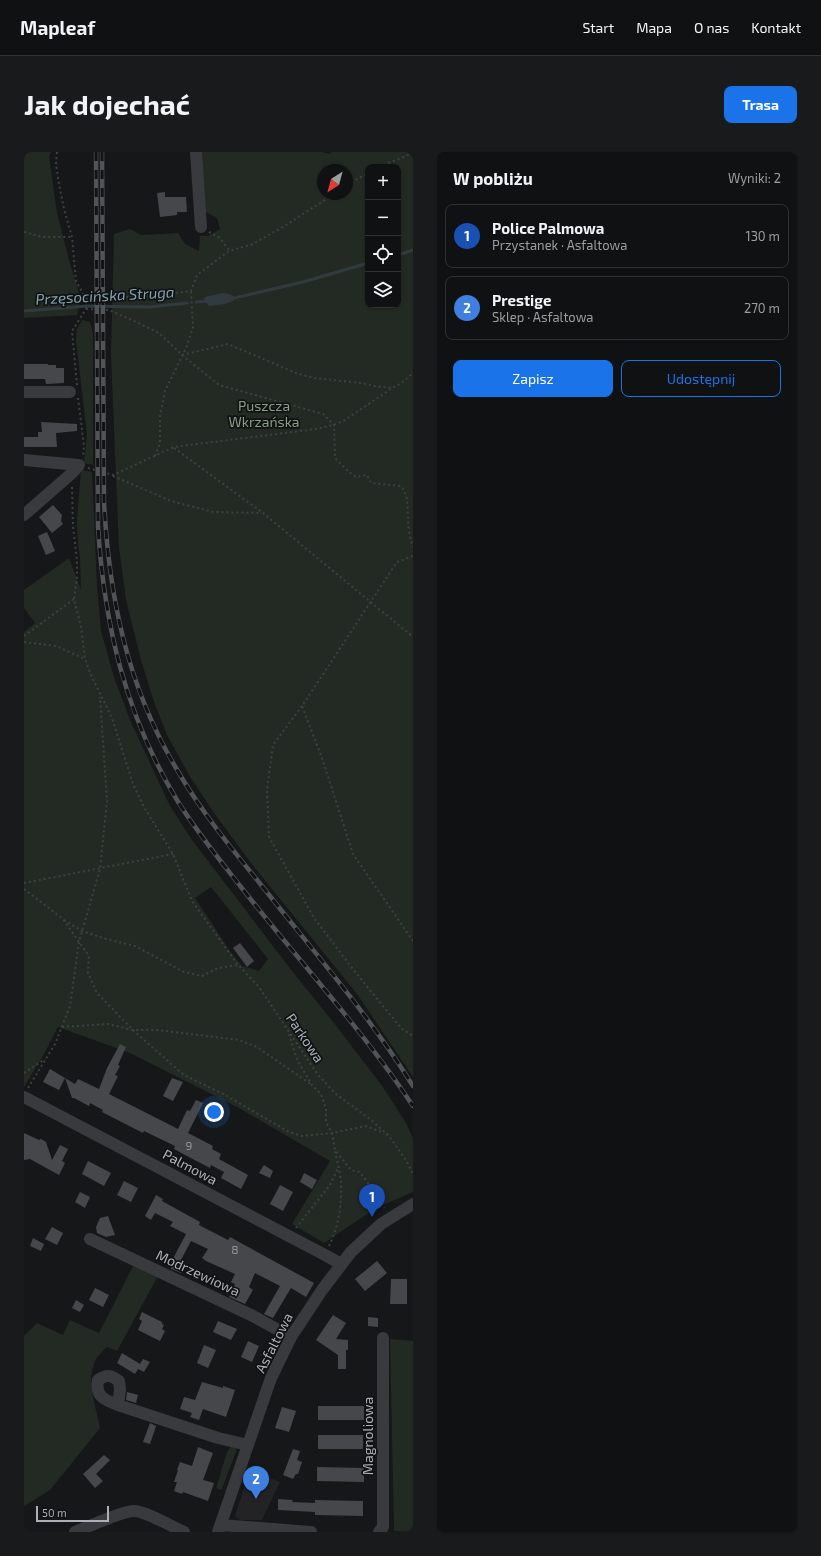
<!DOCTYPE html>
<html lang="pl">
<meta charset="utf-8">
<style>
body{margin:0;font-family:"Exo 2",sans-serif;background:#191a1b;color:#f1f3f6}
.controls{position:absolute;right:12px;top:12px;display:grid;overflow:hidden;border-radius:8px;box-shadow:0 1px 3px #0004}
.controls button{width:36px;height:36px;display:grid;place-items:center;padding:0;border:0;border-bottom:1px solid #303132;background:#101112;color:#f1f3f6;font:20px sans-serif}
.compass{position:absolute;left:293px;top:12px;width:36px;height:36px;border-radius:50%;background:#101112;box-shadow:0 1px 3px #0004;rotate:216deg}
.scale{position:absolute;left:12px;bottom:10px;width:73px;box-sizing:border-box;padding-left:4px;border:2px solid #aab0b6;border-top:0;font-size:11px;line-height:14px;white-space:nowrap;color:#aab0b6;-webkit-text-stroke:3px #111213;paint-order:stroke}
.you{position:absolute;left:190px;top:960px;width:14px;height:14px;margin:-10px;border:3px solid #fff;border-radius:50%;background:#1a73e8;box-shadow:0 0 0 6px #1a73e833}
.badge{display:grid;place-items:center;width:26px;height:26px;border-radius:50%;background:#1a73e8;color:#fff;font-size:13px;font-weight:700}
.pin{position:absolute;translate:-50% -33px;filter:drop-shadow(0 1px 2px #0008)}
.pin::after{content:'';position:absolute;top:21px;width:14px;height:12px;background:inherit;clip-path:polygon(0 0,100% 0,50% 100%)}
.list{margin:0;padding:0;list-style:none}
h2{display:flex;justify-content:space-between;align-items:center;height:52px;margin:0;padding:0 16px;font-size:17px}
h2 small{font-size:13px;font-weight:400;color:#9c9d9f}
.list li{display:grid;grid-template-columns:26px 1fr auto;gap:12px;align-items:center;box-sizing:border-box;height:64px;margin:0 8px 8px;padding:0 8px;border:1px solid #303132;border-radius:8px}
.list b{display:block;font-size:15px;white-space:nowrap}
.list p{margin:0;font-size:13px;white-space:nowrap;color:#9c9d9f}
.list em{font-size:13px;font-style:normal;color:#9c9d9f}
.actions{display:flex;gap:8px;padding:12px 16px}
.actions a{flex:1;padding:9px 0;border:1px solid #1a73e8;border-radius:8px;text-align:center;font-size:14px;color:#1a73e8}
.actions .main{background:#1a73e8;color:#fff}
.icon{flex:none;width:22px;height:22px;fill:none;stroke:currentColor;stroke-width:2;stroke-linecap:round;stroke-linejoin:round}
.map{position:relative;flex:none;width:389px;height:1380px;overflow:hidden;border-radius:8px}
header{display:flex;align-items:center;gap:24px;box-sizing:border-box;height:56px;padding:0 20px;background:#101112;border-bottom:1px solid #303132}
header strong{font-size:19px}
nav{display:flex;gap:22px;margin-inline-start:auto;font-size:14px}
.intro{display:flex;align-items:center;justify-content:space-between;box-sizing:border-box;height:96px;padding:0 24px}
h1{margin:0;font-size:28px}
.button{padding:10px 18px;border-radius:8px;background:#1a73e8;color:#fff;font-size:14px;font-weight:700}
main{display:flex;gap:24px;padding:0 24px}
aside{flex:1;background:#101112;border-radius:8px;box-shadow:0 1px 3px #0004}
.map>svg:first-child{display:block}
.built{fill:#232325}
.green{fill:#232a23;fill-rule:evenodd}
.water{fill:#313b3f}
.lines{fill:none;stroke-linecap:round;stroke-linejoin:round}
.stream{stroke:#313b3f;stroke-width:3}
.building{fill:#46474a}
.path{stroke:#3e4143;stroke-width:2;stroke-dasharray:2 3;stroke-linecap:butt}
.minor{stroke:#383a3d;stroke-width:12}
.rail-casing{stroke:#515457;stroke-width:4.5}
.rail{stroke:#111213;stroke-width:3;stroke-dasharray:9;stroke-linecap:butt}
.labels{text-anchor:middle;stroke-width:3.5;stroke-linejoin:round;paint-order:stroke}
.number-label{font-size:12px;fill:#91969b}
.park-label{font-size:14px;fill:#879f83;stroke:#111213}
.street-label{font-size:14px;fill:#aab0b6;stroke:#111213}
.water-label{font-size:15px;font-style:italic;fill:#85a2ad;stroke:#111213}
</style>
<header>
<strong>Mapleaf</strong>
<nav><a>Start</a><a>Mapa</a><a>O nas</a><a>Kontakt</a></nav>
</header>
<div class="intro"><h1>Jak dojechać</h1><a class="button">Trasa</a></div>
<main>
<div class="map">
<svg width="389" height="1380" viewBox="0 0 389 1380">
<rect width="100%" height="100%" fill="#161718"/>
<path class="built" d="M226 1318 256 1330 238 1368H216L211 1364Z"/>
<path class="green" d="M0 0H27L25 4 33 61 45 108 57 147 53 163 0 166Z
M177 0H298L306 2 307 0H389V925L333 842 227 711 190 661 165 623 143 583 129 547 117 508 102 448 95 396 87 203 90 82 106 77 117 83 154 81 161 92 175 99 176 84H184L196 77 193 66 180 59ZM344 15H374V153H344ZM299 18H323V42H299Z
M58 168 66 170 69 182V313L60 311 63 283 52 188 53 177Z
M57 318 68 320 73 435 77 479 90 525 106 568 146 654 168 688 268 819 310 871 359 935 382 971 389 986V1040L352 1056 300 1091 268 1072 306 1009 215 956 106 901 34 875 20 902 0 935V480L11 471 0 456V438L45 406 57 438 56 405 54 393 53 368ZM187 735 244 807 235 819 218 814 206 799 171 746Z
M109 1114 134 1124 93 1199 83 1195C79 1199 73 1204 71 1209 62 1230 72 1255 76 1276L26 1338 0 1354V1184L13 1171 39 1183 46 1168 75 1181Z
M366 1187 389 1189V1380L370 1379Z
M207 1294 211 1295 213 1297 199 1334 197 1338 192 1336 203 1300Z"/>
<path class="water" d="M199 141 205 142 209 144V149L201 152 185 154 180 147 181 145Z"/>
<g class="lines">
<path class="stream" d="M374 103 389 98
M206 147 279 130 344 111
M172 150 185 149
M0 159 64 154 125 155 163 151"/>
</g>
<path class="building" d="M141 40V45H162L163 60H153V63L136 65 133 41Z
M0 212H24V213H32V216H40V231L22 232 21 227H0Z
M17 270 53 272V279L32 281 33 295H0V285H14V280H18Z
M29 353 38 363 37 369 39 372 28 381 15 365Z
M23 380 31 399 22 403 14 384Z
M216 791 230 809 223 815 209 796Z
M96 892 102 895 94 913 96 914 91 923 94 924 85 942 154 977 163 958 166 959 172 948 179 951 164 981 189 994 188 997 197 1002 195 1007 224 1023 217 1037 197 1026 200 1020 187 1013 186 1016 163 1004 150 997 151 994 120 979 119 981 78 960 79 958 66 951 65 954 50 946H48L41 926 51 932 54 927 75 937 83 916Z
M26 917 41 926 35 938 19 930Z
M148 926 159 930 149 949 139 944Z
M0 981 15 988 17 987 22 990 28 1008 36 993 44 997 38 1009 41 1011 35 1023 6 1007 0 1008Z
M64 1009 87 1021 80 1034 58 1022Z
M240 1013 249 1019 246 1026 235 1021Z
M280 1021 293 1028 288 1037 276 1030Z
M100 1029 114 1036 107 1050 93 1043Z
M256 1033 269 1040 259 1059 246 1052Z
M56 1040 66 1045 61 1056 51 1050Z
M132 1043 139 1047 138 1049 176 1070 175 1073 204 1088 206 1085 290 1131 282 1145 267 1136 249 1166 240 1162 256 1134 231 1121 225 1135 229 1138 221 1152 205 1145 211 1132 207 1130 211 1122 182 1109 178 1106 184 1097 167 1089 157 1108 162 1111 157 1121 147 1117V1115L145 1114 162 1082 146 1074 149 1070 131 1061 127 1068 121 1064Z
M84 1064 91 1083 82 1085 73 1081 72 1075 76 1066Z
M28 1075 39 1081 33 1093 21 1087Z
M9 1086 20 1092 17 1099 6 1094Z
M353 1109 363 1121 341 1139 331 1127Z
M367 1127H383V1152H366Z
M71 1136 85 1143 79 1155 65 1148Z
M52 1148 60 1153 56 1160 48 1156Z
M118 1160 138 1170V1172L140 1173 138 1177 141 1179 136 1189 114 1178 118 1169 115 1167Z
M309 1163 322 1171 312 1187 324 1188V1198H322V1217H314V1203L292 1188Z
M344 1165 354 1166V1175L344 1174Z
M194 1169 213 1177 207 1188 189 1180Z
M224 1189 235 1194 228 1210 217 1205Z
M180 1193 192 1198 184 1216 173 1211Z
M98 1201 116 1212 119 1207 126 1210 120 1220 114 1217 111 1222 93 1211Z
M178 1230 199 1236V1234L211 1238 202 1265 179 1257 175 1268 166 1265 168 1261 156 1257 160 1245 171 1248Z
M103 1240 114 1243 112 1251 102 1248Z
M294 1254H340V1268H294Z
M258 1255 272 1259 265 1280 251 1276Z
M126 1271 132 1274 126 1292 119 1290Z
M294 1283H339V1297H294Z
M174 1295 189 1301 179 1328 190 1331 184 1349 159 1340 158 1342 150 1339 153 1330H150L154 1318H153L156 1310 168 1314Z
M269 1297 276 1299 273 1308 278 1310 274 1322H272L269 1327 259 1323Z
M80 1303 86 1308 72 1322 79 1329 71 1336 59 1322Z
M293 1315 340 1316V1330L293 1329Z
M254 1347 269 1348 268 1350 291 1351V1348L339 1349V1364L291 1363V1360L254 1358Z"/>
<g class="lines">
<path class="path" d="M33 0 32 12 35 32 40 57 48 85 52 129 62 147V157L48 179 53 233
M355 15 389 1
M323 33 344 21
M0 80 18 85H48
M185 80 196 86 205 98
M62 147 126 144 167 139 173 123 205 99 229 92 262 73 310 42
M62 157 85 158 108 168 135 181 158 203 204 192 272 221 290 226 337 231 351 234 368 236
M158 203 195 233 299 262 310 273 311 306 325 320 332 325 343 323 347 331 377 334C385 344 383 354 384 365 384 375 386 386 389 395
M54 246 60 294 59 305
M150 296 239 361 389 485
M131 304 136 291V264L141 239 163 194 169 175 167 139
M64 316 89 323 150 295 292 277 310 273 321 268 368 236 376 232 389 221
M89 324 147 349 189 360 238 361
M48 335 49 374 53 409V425L50 447 57 475 61 507 67 523 88 566 109 632 121 657 149 702 168 749 214 813 235 835 294 923 312 942 347 968 365 984 382 1008 389 1022
M389 404 373 410 278 554 298 606 329 702 389 789
M0 484 50 447
M0 490 32 494 61 507
M278 554 249 593 243 638 245 685 290 766 332 821 377 876 389 884
M0 731 149 702
M0 737 39 767 55 790 65 804 64 821 73 841 112 881 160 923 201 943 265 980 278 984 308 981 342 974 360 981
M40 768 58 779 82 787 111 794 160 820 178 824 194 816 214 813
M38 875 84 872 109 878H133L215 888 233 895 288 933
M265 882 273 908 288 933 297 942 302 957V970L308 981 311 998 327 1018 335 1020 340 1025 360 1056
M0 921 21 907
M4 936 31 892 46 854 55 790 76 717 83 649 76 545
M272 1076 306 1033 314 1016
M305 1094C314 1076 318 1053 317 1033 317 1022 313 1010 311 999"/>
<path class="minor" d="M172 0 177 75
M0 240H46
M0 308 55 313
M0 363 48 321 55 313
M0 945 301 1103 317 1112
M66 1087 229 1164 267 1185
M94 1253C80 1248 71 1244 74 1228 83 1222 87 1223 95 1229L96 1238 94 1253 194 1286 224 1293
M197 1373 287 1380
M51 1380C64 1375 98 1359 110 1359 121 1359 149 1375 160 1380
M194 1380 247 1226 267 1185 298 1138 327 1100 357 1072 389 1052
M355 1380 359 1375V1186"/>
<g class="rail-casing">
<path id="rail" d="M72 0 74 374C80 472 101 562 153 648 172 679 195 707 217 735 274 808 338 877 389 954
M78 0 80 350C85 445 103 533 152 616 176 658 207 696 238 734 290 800 345 863 389 934"/>
</g>
<use href="#rail" class="rail"/>
</g>
<g class="labels">
<g class="number-label">
<text x="165" y="998">9</text>
<text x="211" y="1102">8</text>
</g>
<g class="park-label">
<text x="240" y="259">Puszcza<tspan x="240" dy="16">Wkrzańska</tspan></text>
</g>
<g class="street-label">
<text transform="translate(281 886) rotate(56)" y="5">Parkowa</text>
<text transform="translate(166 1015) rotate(28)" y="5">Palmowa</text>
<text transform="translate(174 1121) rotate(25)" y="5">Modrzewiowa</text>
<text transform="translate(250 1191) rotate(-63)" y="5">Asfaltowa</text>
<text transform="translate(344 1284) rotate(-90)" y="5">Magnoliowa</text>
</g>
<g class="water-label">
<text transform="translate(81 144) rotate(-3)" y="5">Przęsocińska Struga</text>
</g>
</g>
</svg>
<div class="controls">
<button>+</button>
<button>−</button>
<button><svg class="icon" aria-label="locate" viewBox="0 0 24 24"><circle cx="12" cy="12" r="6"/><path d="M12 2v4M12 18v4M2 12h4M18 12h4"/></svg></button>
<button><svg class="icon" aria-label="layers" viewBox="0 0 24 24"><path d="M12 4l9 5-9 5-9-5zM3 14l9 5 9-5"/></svg></button>
</div>
<svg class="compass" viewBox="-18 -18 36 36"><path d="M0-13l5 13h-10z" fill="#e53935"/><path d="M0 13l5-13h-10z" fill="#9c9d9f"/></svg>
<div class="scale">50 m</div>
<div class="you"></div>
<div class="pin badge" style="left:348px;top:1065px;background:#1a4fb4">1</div>
<div class="pin badge" style="left:232px;top:1347px;background:#3f7fe0">2</div>
</div>
<aside>
<h2>W pobliżu<small>Wyniki: 2</small></h2>
<ul class="list">
<li><span class="badge" style="background:#1a4fb4">1</span><div><b>Police Palmowa</b><p>Przystanek · Asfaltowa</p></div><em>130 m</em></li>
<li><span class="badge" style="background:#3f7fe0">2</span><div><b>Prestige</b><p>Sklep · Asfaltowa</p></div><em>270 m</em></li>
</ul>
<div class="actions"><a class="main">Zapisz</a><a>Udostępnij</a></div>
</aside>
</main>
